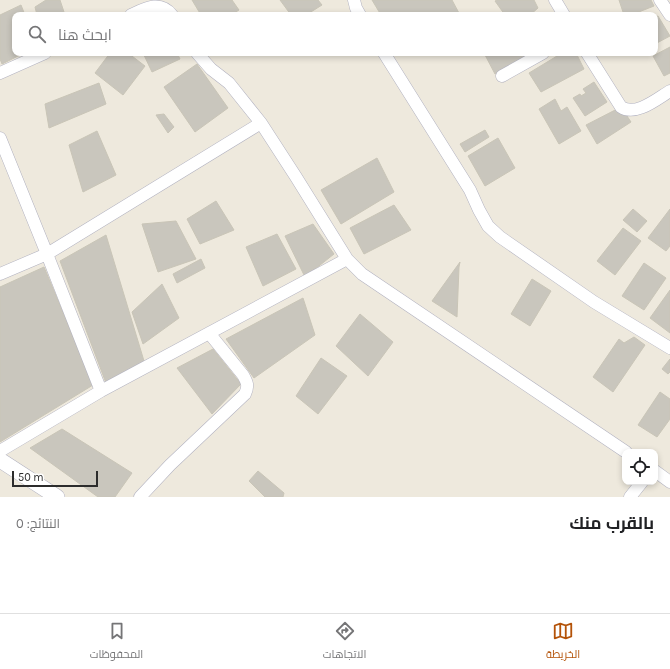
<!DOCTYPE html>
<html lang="ar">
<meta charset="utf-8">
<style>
body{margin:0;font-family:Karla,Cairo,sans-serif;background:#f2f2f2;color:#202124;direction:rtl}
.controls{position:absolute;right:12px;bottom:12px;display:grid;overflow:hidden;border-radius:8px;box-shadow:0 2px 6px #0003}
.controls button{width:36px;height:36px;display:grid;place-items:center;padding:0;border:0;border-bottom:1px solid #e0e0e0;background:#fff;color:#202124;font:20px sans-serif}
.scale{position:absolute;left:12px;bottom:10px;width:86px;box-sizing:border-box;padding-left:4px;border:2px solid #2c2c2c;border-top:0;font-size:11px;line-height:14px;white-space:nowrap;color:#2c2c2c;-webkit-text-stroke:3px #fff;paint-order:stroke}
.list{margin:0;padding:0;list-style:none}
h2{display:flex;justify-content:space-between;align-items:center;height:52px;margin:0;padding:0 16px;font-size:17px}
h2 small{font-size:13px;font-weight:400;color:#757577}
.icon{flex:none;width:22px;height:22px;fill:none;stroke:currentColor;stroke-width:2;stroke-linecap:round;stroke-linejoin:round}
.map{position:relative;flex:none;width:670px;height:497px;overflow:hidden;direction:ltr}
.search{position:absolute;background:#fff;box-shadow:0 2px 6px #0003;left:12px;right:12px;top:12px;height:44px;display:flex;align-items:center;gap:10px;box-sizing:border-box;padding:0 14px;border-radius:8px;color:#757577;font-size:15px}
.sheet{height:116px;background:#fff}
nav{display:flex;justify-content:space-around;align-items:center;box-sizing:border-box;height:56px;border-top:1px solid #e0e0e0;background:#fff;font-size:11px;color:#757577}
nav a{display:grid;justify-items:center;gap:2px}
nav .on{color:#b45309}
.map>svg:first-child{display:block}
.building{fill:#c9c6bd;stroke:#c9c5b7}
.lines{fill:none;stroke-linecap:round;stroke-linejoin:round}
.minor-casing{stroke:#b2b2c0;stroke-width:13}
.tertiary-casing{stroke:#b2b2c0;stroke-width:16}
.minor{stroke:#fff;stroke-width:12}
.tertiary{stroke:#fff;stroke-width:15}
</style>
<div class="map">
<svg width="670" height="497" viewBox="0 0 670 497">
<rect width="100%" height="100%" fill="#eee9dd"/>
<path class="building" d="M46 0H60L65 15H37L35 7Z
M192 0H232L239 10 231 15H201Z
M280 0H318L322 5 306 15H291Z
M372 0H452L460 15H381Z
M497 0H534L538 8 530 15H505L495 1Z
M619 0H651L654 6 631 15H624Z
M21 5 25 15H15V53H24L2 64 0 59V15Z
M658 16 670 36 655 44V17Z
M670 47V73L664 76 653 56Z
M110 53H128L145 66 123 95 95 73Z
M143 53H177L180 59 152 72Z
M484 53H537L495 74Z
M562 53H576L584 69 541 92 529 73Z
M197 64 228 108 195 132 164 87Z
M594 82 607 102 585 116 573 98 580 94 581 96 586 93 583 89Z
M99 83 106 104 49 128 45 104Z
M555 99 561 111 567 107 581 131 559 144 539 109Z
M621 107 631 122 597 144 586 125Z
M164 114 174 127 168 133 156 115Z
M485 130 489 137 465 152 460 144Z
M97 131 116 175 83 192 69 145Z
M498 138 515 168 485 186 468 156Z
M377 158 394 192 341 224 321 190Z
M216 201 234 230 200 244 187 219Z
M394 205 411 230 364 254 350 228Z
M633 209 647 221 637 232 623 220Z
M670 209V246L666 251 648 238Z
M176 221 196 259 158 272 142 224Z
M313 224 334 254 305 277 285 236Z
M623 228 641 241 615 275 597 261Z
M277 234 296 269 263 286 246 247Z
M106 235 144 361 106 383 60 261Z
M201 259 205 268 177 283 173 274Z
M460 262 459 267 457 317 432 301Z
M644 263 666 278 644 310 622 296Z
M44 267 93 385 0 442V287Z
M532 279 551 291 530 326 511 314Z
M162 284 179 318 143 344 132 312Z
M670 290V333L650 318Z
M303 298 315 335 254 378 226 339Z
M360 314 393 342 368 376 336 346Z
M634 337 645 345 613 392 593 377 619 339 624 343Z
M213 349 241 384 212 414 177 368Z
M321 358 347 376 318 414 296 396Z
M670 359V372L668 374 662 369Z
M660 392 670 399V419L657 437 638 425Z
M62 429 132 473 115 497H98L30 448Z
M258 471 284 493 283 497H265L249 481Z"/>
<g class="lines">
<g class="minor-casing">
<path id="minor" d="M354 0 356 8 360 15
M555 0 564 15
M660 0 670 15
M131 15C146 8 160 0 172 15
M197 53 211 69 229 83 261 123 296 177 347 259 362 274 626 452
M384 53 470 190 479 210 488 226 500 237 594 302 670 348
M587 53 621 107C636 117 658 98 670 91
M0 73 45 53
M502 76 543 53
M0 138 47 254 101 391
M0 274 47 254 261 123
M0 451 101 391 347 259
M655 471 670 482
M140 497 170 465 245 394C249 386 247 382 243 375L209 333
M630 497 642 482"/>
</g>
<g class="tertiary-casing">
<path id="tertiary" d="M0 460 57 497"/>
</g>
<use href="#minor" class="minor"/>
<use href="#tertiary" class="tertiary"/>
</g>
</svg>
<div class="controls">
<button><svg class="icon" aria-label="locate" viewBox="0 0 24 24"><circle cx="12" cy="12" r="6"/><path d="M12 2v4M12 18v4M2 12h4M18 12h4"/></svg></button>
</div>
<div class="scale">50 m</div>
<div class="search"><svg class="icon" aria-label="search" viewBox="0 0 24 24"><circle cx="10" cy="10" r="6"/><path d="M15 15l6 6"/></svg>ابحث هنا</div>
</div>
<section class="sheet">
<h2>بالقرب منك<small>النتائج: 0</small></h2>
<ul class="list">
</ul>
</section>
<nav>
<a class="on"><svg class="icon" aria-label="map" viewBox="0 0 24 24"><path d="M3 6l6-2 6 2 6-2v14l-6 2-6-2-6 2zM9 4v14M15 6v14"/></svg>الخريطة</a>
<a><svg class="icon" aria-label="directions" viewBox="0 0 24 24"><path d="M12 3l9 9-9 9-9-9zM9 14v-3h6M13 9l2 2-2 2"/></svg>الاتجاهات</a>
<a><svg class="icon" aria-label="saved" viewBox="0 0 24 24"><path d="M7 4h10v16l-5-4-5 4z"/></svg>المحفوظات</a>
</nav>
